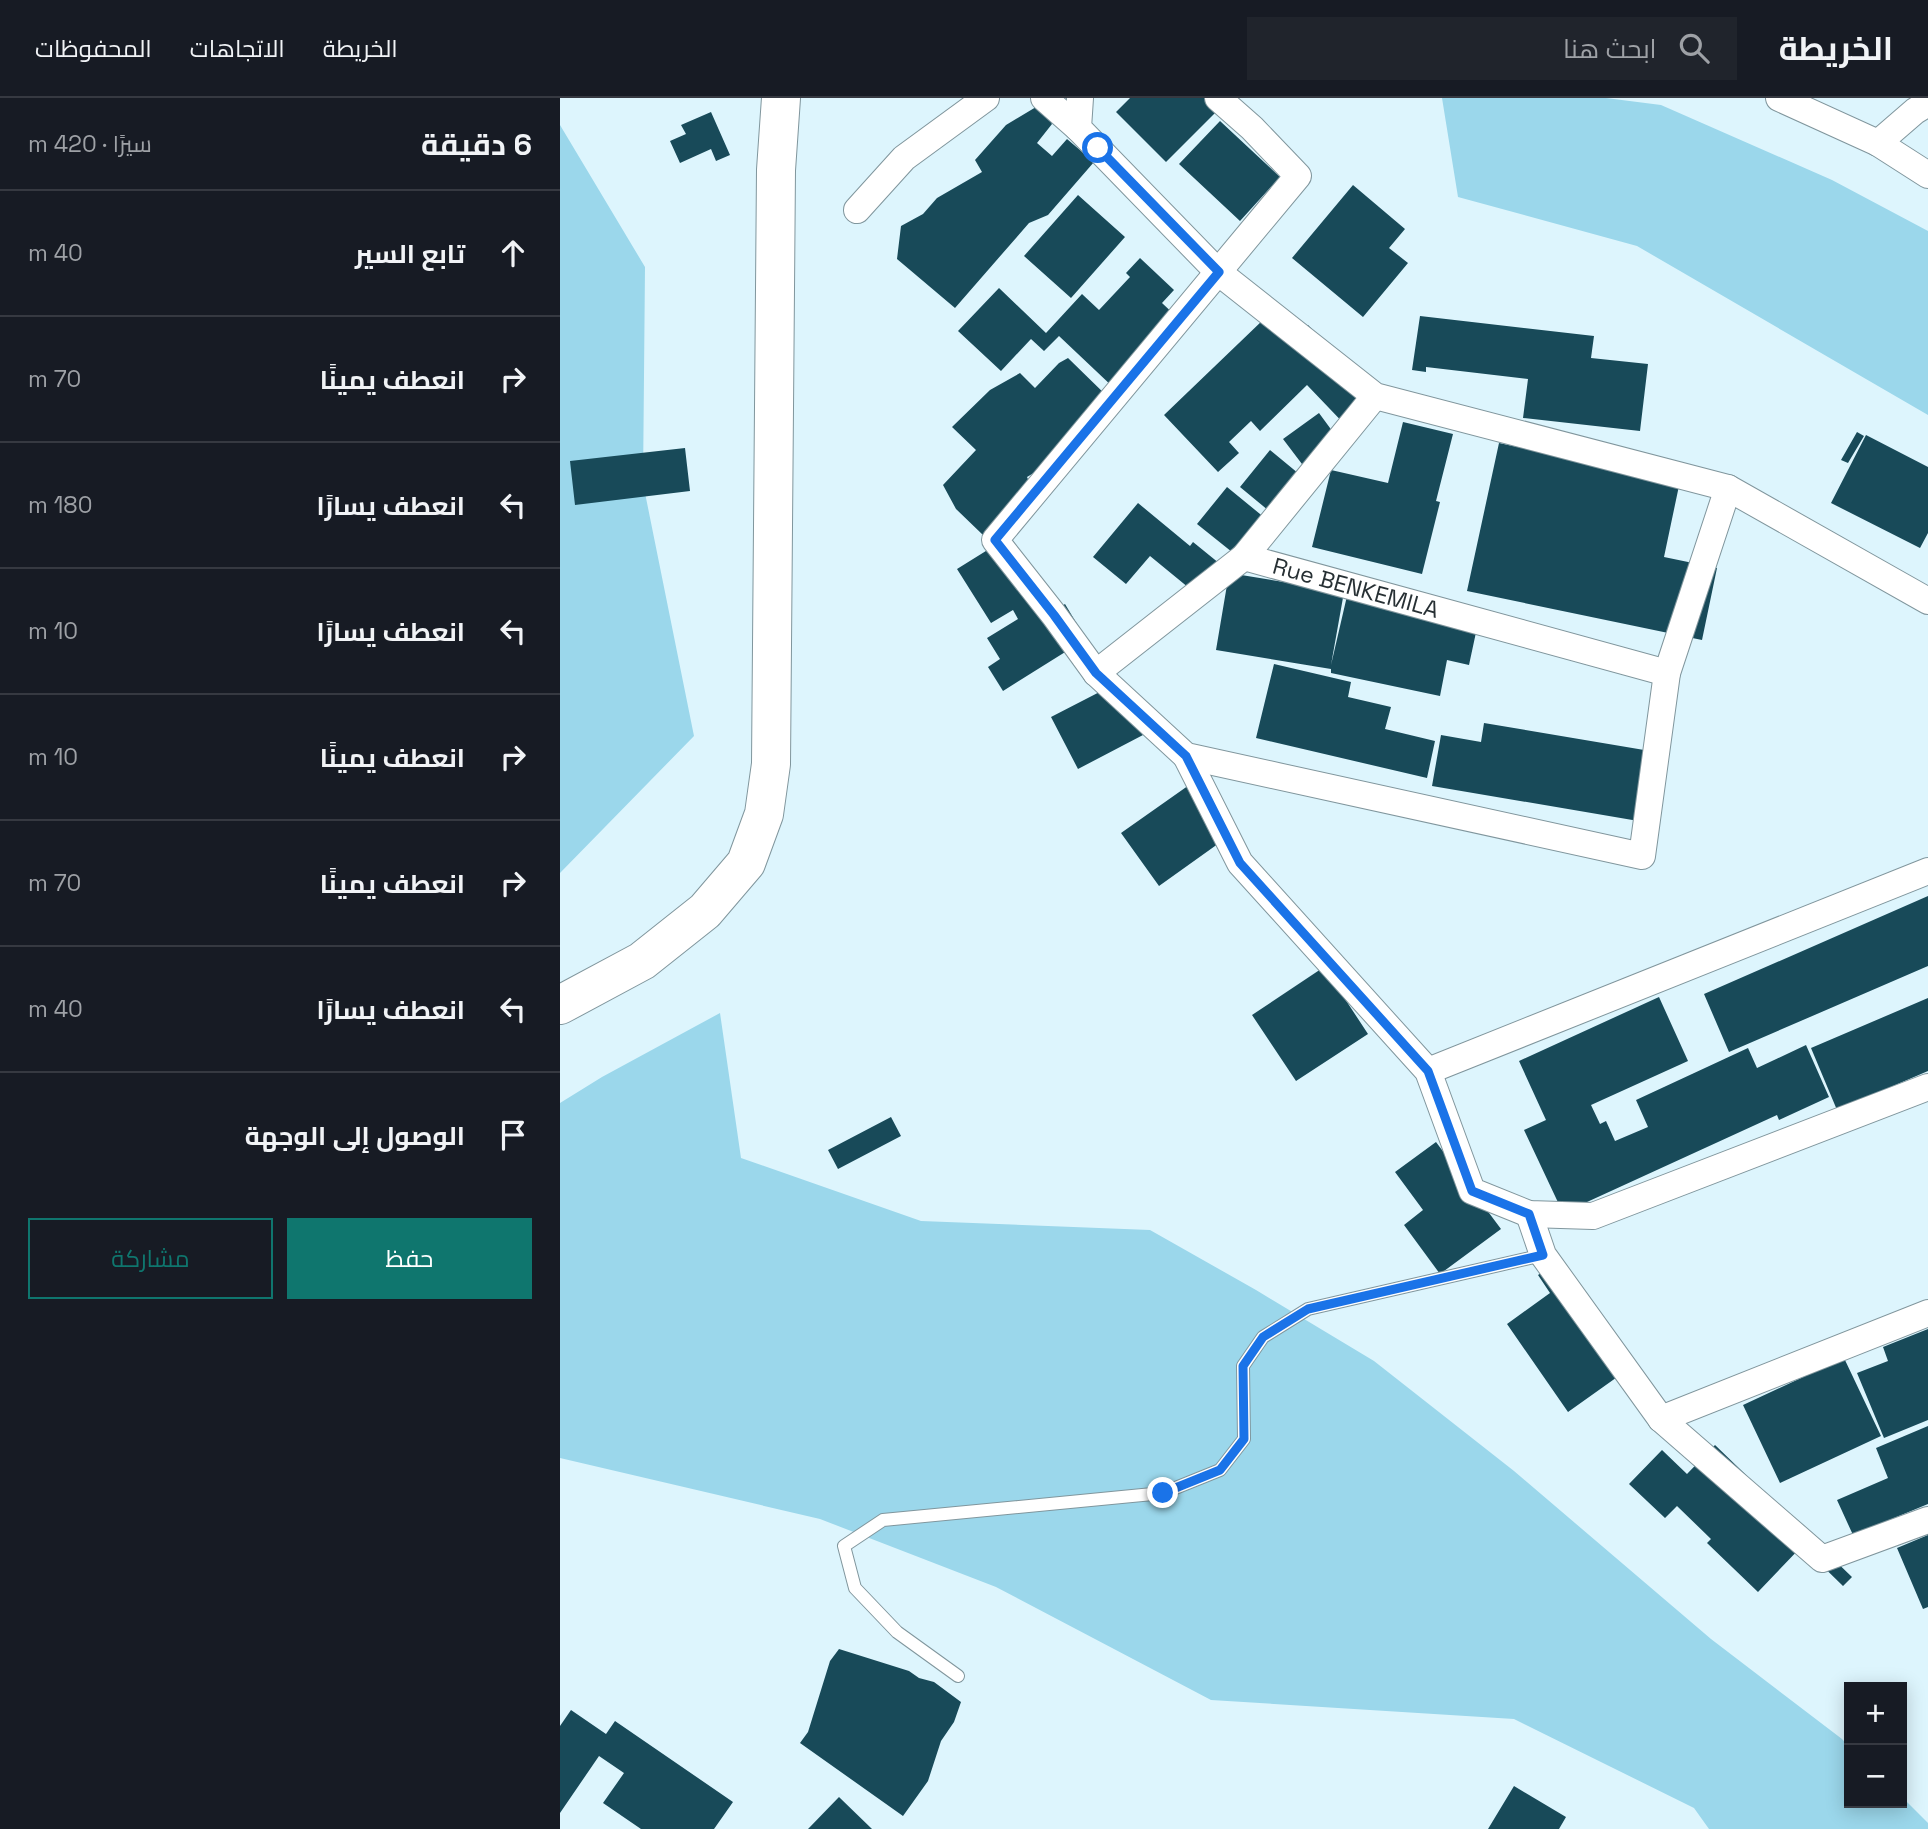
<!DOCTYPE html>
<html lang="ar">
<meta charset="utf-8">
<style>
body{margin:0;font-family:"Space Grotesk",Cairo,sans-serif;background:#20242c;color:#f1f3f6;direction:rtl}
.controls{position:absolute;right:21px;bottom:21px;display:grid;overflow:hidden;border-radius:0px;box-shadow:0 4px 18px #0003}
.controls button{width:63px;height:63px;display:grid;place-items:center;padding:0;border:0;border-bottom:2px solid #363941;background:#171b24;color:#f1f3f6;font:35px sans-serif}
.stop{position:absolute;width:21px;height:21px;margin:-16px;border:5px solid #1a73e8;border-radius:50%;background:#fff}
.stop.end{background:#1a73e8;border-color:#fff;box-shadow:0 2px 7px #0008}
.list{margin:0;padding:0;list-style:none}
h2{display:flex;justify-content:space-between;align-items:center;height:91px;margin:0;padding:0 28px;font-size:30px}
h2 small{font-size:23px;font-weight:400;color:#9ea1a6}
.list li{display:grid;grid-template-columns:46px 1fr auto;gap:21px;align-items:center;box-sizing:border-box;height:126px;padding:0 28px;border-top:2px solid #363941}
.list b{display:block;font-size:26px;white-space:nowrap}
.list em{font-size:23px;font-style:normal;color:#9ea1a6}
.actions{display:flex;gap:14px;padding:21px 28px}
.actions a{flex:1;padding:16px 0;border:2px solid #0f766e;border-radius:0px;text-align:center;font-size:24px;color:#0f766e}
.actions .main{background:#0f766e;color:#fff}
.icon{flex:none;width:38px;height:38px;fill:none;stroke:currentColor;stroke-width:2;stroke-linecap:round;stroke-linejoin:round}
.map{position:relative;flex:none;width:1368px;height:1731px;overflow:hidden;direction:ltr}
header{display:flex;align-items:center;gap:42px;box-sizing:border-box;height:98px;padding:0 35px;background:#171b24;border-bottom:2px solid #363941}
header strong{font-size:33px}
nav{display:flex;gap:38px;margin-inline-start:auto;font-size:24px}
.search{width:490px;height:63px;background:#20242c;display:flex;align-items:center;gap:18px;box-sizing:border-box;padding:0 24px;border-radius:0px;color:#9ea1a6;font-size:26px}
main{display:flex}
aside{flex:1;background:#171b24}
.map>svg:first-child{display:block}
.green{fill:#9bd7eb}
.building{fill:#184a59}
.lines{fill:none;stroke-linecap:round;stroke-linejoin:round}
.lane-casing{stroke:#80969d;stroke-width:14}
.street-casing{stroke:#80969d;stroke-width:28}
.primary-casing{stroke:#80969d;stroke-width:40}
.lane{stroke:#fff;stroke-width:12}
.street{stroke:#fff;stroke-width:26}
.primary{stroke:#fff;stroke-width:38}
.route{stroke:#1a73e8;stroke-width:9}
.labels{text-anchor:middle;stroke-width:7;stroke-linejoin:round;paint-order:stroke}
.street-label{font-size:23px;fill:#273034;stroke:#fdfdfd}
</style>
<header>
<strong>الخريطة</strong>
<div class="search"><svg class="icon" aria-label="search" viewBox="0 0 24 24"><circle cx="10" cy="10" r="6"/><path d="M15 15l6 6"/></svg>ابحث هنا</div>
<nav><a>الخريطة</a><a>الاتجاهات</a><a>المحفوظات</a></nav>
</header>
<main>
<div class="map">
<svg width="1368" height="1731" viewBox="0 0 1368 1731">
<rect width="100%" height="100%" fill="#ddf5fd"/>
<path class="green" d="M882 0H1046L1101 7 1272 82 1368 133V317L1077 148 898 99Z
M0 27 85 169 83 385 134 638 0 775Z
M160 915 181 1060 361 1123 590 1132 696 1192 814 1263 954 1373 1151 1541 1282 1641 1289 1649V1705H1342V1699L1368 1725V1731H1149L1134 1710 954 1621 651 1602 436 1489 260 1421 0 1360V1005L42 979Z"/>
<path class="building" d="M570 0H646L658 12 606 64 556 14Z
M481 6 492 26 477 45 492 58 507 41 534 64 488 117 469 125 395 210 337 161 341 128 363 116 377 100 422 74 415 62 446 27Z
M151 14 170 57 156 63 151 51 120 65 110 43 126 36 121 27Z
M660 23 720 79 680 123 619 66Z
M793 87 845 131 829 150 848 165 803 219 732 160Z
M518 97 565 139 511 200 464 158Z
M580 160 614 192 602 205 619 221 554 290 499 238 484 253 471 241 441 273 398 233 439 190 486 235 522 196 539 212 570 179 566 175Z
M860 218 1034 238 1031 260 1088 266 1080 333 963 320 968 281 866 269V274L852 272Z
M704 221 731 244 748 227 822 304 791 333 747 287 700 333 691 323 669 344 679 355 658 374 604 317Z
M508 260 550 301 482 370 467 379 471 388 423 437 396 411 383 387 416 352 392 329 430 292 460 275 475 290 499 265Z
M759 315 781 345 745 370 723 341Z
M843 324 893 336 876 403 880 404 862 476 752 449 771 372 828 385Z
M1297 334 1304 338 1288 365 1281 362Z
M1306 337 1368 369V435L1360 450 1271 405Z
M939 345 1120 383 1104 459 1157 470 1142 542 907 493Z
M125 350 130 393 15 407 10 363Z
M710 352 750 385 720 422 680 389Z
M667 389 711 425 682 462 637 426Z
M578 405 630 448 633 444 665 470 640 499 590 458 566 486 533 459Z
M450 438 483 490 488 517 505 506 526 541 443 593 428 569 440 561 427 540 458 521 453 512 431 525 397 471Z
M669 475 784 494 771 567 787 498 918 525 909 567 887 562 880 598 771 575V571L656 552Z
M714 566 791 584 788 599 831 609 825 631 875 643 867 680 696 640Z
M557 585 583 637 518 671 491 619Z
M924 625 1102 655 1090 725 872 688 881 637 921 644Z
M632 685 669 738 599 788 561 735Z
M1368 798V868L1169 954 1144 896Z
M764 869 808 936 736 983 692 917Z
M1099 899 1128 963 1031 1007 1040 1026 1046 1023 1055 1043 1088 1029 1076 1002 1188 950 1197 970 1246 947 1269 999 1219 1022 1217 1017 1003 1115 964 1032 986 1022 959 963Z
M1368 900V973L1277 1012 1251 950Z
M331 1019 341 1038 278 1071 268 1052Z
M876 1044 941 1131 880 1176 844 1127 863 1112 835 1074Z
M993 1167 1060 1277 1008 1314 947 1226 990 1195 978 1177Z
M1368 1231V1322L1324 1340 1297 1275 1328 1263 1323 1249Z
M1284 1260 1321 1338 1220 1385 1183 1307Z
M1368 1328V1406L1293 1437 1277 1402 1328 1380 1316 1350Z
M1155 1347 1292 1479 1283 1488 1242 1448 1198 1494 1147 1445 1151 1441 1117 1408 1105 1420 1069 1386 1102 1352 1127 1376Z
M1368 1437V1509L1363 1511 1337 1450Z
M279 1551 349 1573 359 1580 374 1584 401 1604 394 1624 381 1643 368 1683 343 1718 240 1645 248 1634 270 1563Z
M11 1612 46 1636 55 1623 173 1704 154 1731H81L43 1705 64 1675 39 1658 0 1715V1628Z
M954 1688 1006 1719 999 1731H928Z
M279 1699 312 1731H248Z"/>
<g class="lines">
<g class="lane-casing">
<path id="lane" d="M398 1578 337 1534 295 1490 284 1448 323 1422 603 1395 660 1372 684 1341 683 1268 703 1239 748 1211 983 1157"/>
</g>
<g class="street-casing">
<g id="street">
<path d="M484 0 518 30"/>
<path d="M520 0 518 30 658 174 815 298 1168 390 1368 503"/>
<path d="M658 0 692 30 738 78 435 442 494 517 536 575 626 658 1082 758 1107 575 1168 390"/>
<path d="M1219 0 1318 45 1368 77"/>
<path d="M1318 45 1355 13 1368 5"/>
<path d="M297 112 344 60 426 0"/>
<path id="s1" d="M684 459 1107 575"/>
<path d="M536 575 684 459 815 298"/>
<path d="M626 658 680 765 868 973 912 1093 969 1116 1033 1118 1368 989"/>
<path d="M868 973 1368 773"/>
<path d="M969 1116 983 1157 1101 1321 1262 1461 1368 1422"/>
<path d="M1101 1321 1368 1215"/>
</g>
</g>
<g class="primary-casing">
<path id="primary" d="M0 907 82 863 145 813 186 765 204 716 211 666 216 72 221 0"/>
</g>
<use href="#lane" class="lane"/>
<use href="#street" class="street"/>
<use href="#primary" class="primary"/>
</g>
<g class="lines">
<path class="route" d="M538 50 659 174 435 442 494 517 536 575 626 658 680 765 868 973 912 1093 969 1116 983 1157 748 1211 703 1239 683 1268 684 1341 660 1372 603 1395"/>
</g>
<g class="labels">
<g class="street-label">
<text dy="8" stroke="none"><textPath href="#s1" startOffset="116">Rue BENKEMILA</textPath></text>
</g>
</g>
</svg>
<div class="controls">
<button>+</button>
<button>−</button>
</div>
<div class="stop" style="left:538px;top:50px"></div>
<div class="stop end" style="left:603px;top:1395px"></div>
</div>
<aside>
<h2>6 دقيقة<small>سيرًا · 420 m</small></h2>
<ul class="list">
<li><svg class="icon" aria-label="ahead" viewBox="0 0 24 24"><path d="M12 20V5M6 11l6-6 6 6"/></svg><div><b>تابع السير</b></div><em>40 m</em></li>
<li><svg class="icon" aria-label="right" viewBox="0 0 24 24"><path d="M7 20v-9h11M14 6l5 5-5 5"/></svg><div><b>انعطف يمينًا</b></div><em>70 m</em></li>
<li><svg class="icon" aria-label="left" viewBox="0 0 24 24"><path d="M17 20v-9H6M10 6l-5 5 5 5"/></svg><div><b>انعطف يسارًا</b></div><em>180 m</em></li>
<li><svg class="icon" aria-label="left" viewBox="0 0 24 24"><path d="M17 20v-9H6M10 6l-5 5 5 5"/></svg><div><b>انعطف يسارًا</b></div><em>10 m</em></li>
<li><svg class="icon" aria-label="right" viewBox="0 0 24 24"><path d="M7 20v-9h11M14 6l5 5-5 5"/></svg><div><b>انعطف يمينًا</b></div><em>10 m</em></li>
<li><svg class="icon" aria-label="right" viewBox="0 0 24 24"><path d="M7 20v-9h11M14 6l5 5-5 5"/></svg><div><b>انعطف يمينًا</b></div><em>70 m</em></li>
<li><svg class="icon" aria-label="left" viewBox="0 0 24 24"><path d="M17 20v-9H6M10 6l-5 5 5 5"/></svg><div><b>انعطف يسارًا</b></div><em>40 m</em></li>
<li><svg class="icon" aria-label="arrive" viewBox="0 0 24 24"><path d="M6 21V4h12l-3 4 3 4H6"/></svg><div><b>الوصول إلى الوجهة</b></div></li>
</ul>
<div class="actions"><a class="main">حفظ</a><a>مشاركة</a></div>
</aside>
</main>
